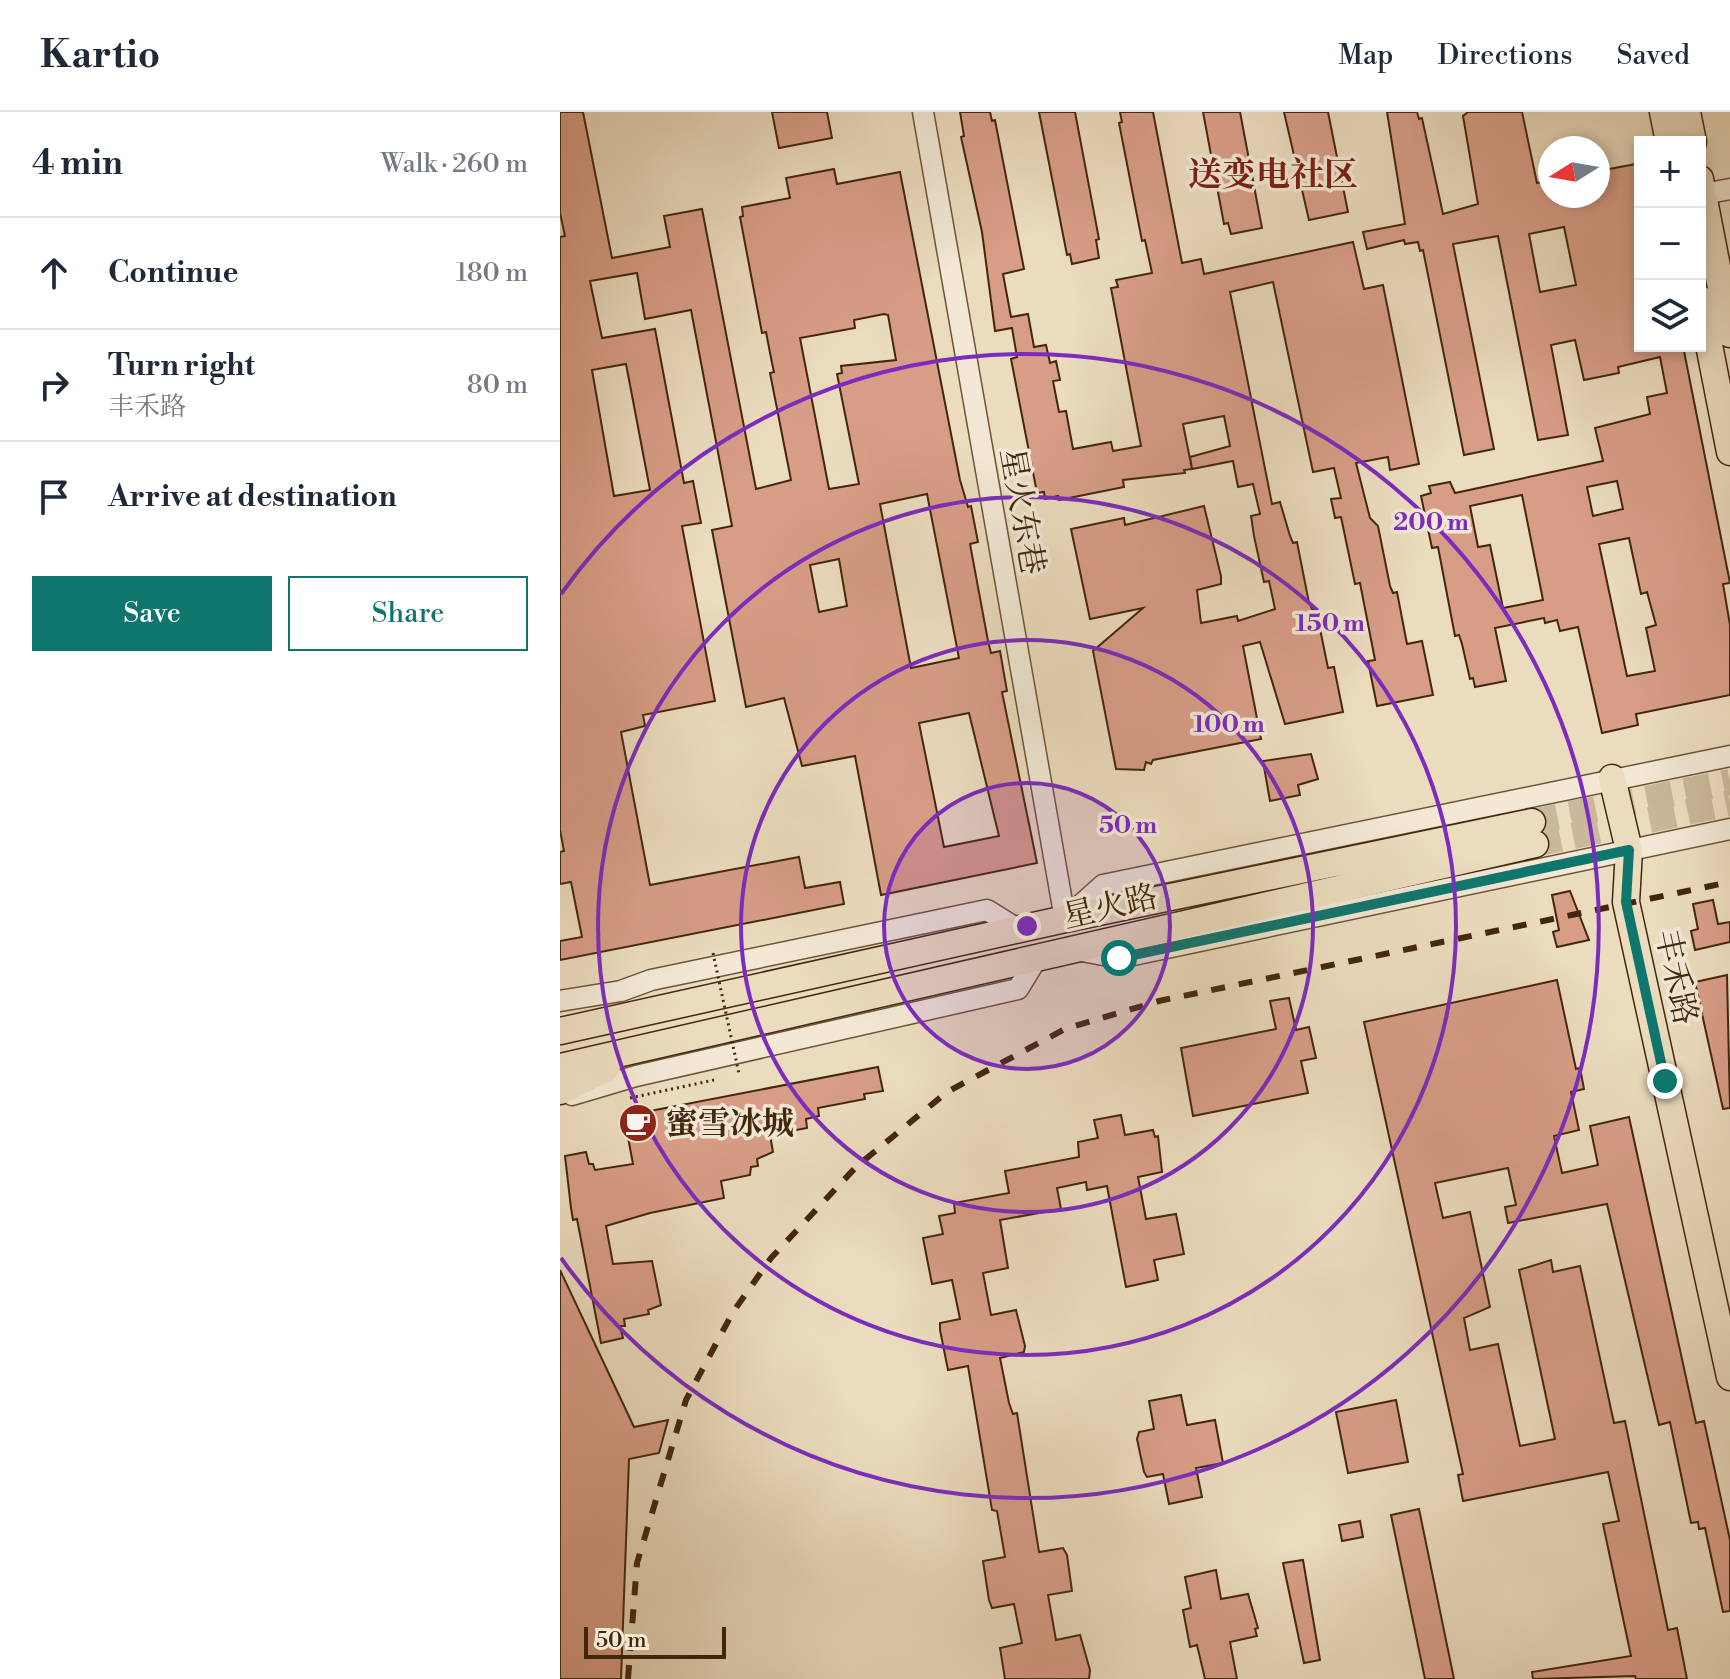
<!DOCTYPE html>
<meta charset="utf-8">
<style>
body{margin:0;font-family:"Libre Bodoni","Noto Serif SC",serif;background:#f2f2f3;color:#1f2937}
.controls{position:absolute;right:24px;top:24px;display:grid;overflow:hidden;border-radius:0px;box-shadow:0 4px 12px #0003}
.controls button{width:72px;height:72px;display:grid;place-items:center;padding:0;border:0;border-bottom:2px solid #e0e1e3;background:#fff;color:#1f2937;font:40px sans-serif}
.compass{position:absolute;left:978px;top:24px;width:72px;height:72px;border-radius:50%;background:#fff;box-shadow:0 4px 12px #0003;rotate:259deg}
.scale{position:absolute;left:24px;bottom:20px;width:142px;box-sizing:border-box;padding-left:8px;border:4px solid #43270d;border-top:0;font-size:22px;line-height:28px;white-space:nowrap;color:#43270d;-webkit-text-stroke:6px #f2e8d5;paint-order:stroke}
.stop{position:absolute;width:24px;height:24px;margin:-18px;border:6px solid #0f766e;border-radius:50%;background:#fff}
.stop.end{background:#0f766e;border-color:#fff;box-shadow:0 2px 8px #0008}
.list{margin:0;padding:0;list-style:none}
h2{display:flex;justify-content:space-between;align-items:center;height:104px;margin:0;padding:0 32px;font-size:34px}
h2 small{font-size:26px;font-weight:400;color:#747a83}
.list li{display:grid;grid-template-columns:52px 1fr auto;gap:24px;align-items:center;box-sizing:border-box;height:112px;padding:0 32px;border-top:2px solid #e0e1e3}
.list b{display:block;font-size:30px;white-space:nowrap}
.list p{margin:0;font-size:26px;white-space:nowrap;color:#747a83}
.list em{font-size:26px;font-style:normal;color:#747a83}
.actions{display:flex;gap:16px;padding:24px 32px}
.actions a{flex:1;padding:18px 0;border:2px solid #0f766e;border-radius:0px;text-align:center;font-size:28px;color:#0f766e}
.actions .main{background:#0f766e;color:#fff}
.icon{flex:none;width:44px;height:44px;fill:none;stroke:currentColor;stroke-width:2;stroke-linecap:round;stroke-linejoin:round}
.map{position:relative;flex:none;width:1170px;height:1567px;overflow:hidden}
header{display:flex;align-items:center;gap:48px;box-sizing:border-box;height:112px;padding:0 40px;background:#fff;border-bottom:2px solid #e0e1e3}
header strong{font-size:38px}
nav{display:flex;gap:44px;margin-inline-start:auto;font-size:28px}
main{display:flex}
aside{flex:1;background:#fff}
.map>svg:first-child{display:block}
.building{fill:#d89d87;stroke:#43270d;stroke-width:2;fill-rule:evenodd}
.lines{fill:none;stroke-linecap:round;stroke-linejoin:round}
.major-tunnel{stroke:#c9b89b;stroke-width:26;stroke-dasharray:26 13;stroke-linecap:butt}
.minor-casing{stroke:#6d5439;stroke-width:23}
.major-casing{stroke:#43270d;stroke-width:29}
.path{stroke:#43270d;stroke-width:3;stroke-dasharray:2 4;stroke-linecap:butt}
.minor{stroke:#f2e8d5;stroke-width:20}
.major{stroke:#ebdcbe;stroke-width:26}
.rail{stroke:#43270d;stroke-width:6;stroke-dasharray:14 14;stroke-linecap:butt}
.path-bridge{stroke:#43270d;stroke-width:3;stroke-dasharray:2 4;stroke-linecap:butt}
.route{stroke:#0f766e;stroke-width:10}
.ring{fill:none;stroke:#7b2cbf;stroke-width:4}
.labels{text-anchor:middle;stroke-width:7;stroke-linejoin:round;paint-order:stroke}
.street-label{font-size:32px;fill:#43270d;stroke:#f2e8d5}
.poi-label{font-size:32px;font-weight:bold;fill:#43270d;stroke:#f2e8d5;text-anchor:start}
.neighbourhood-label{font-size:34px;font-weight:bold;fill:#7a1f14;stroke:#f2e8d5}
.centre{fill:#7b2cbf;stroke:#f2e8d5;stroke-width:4}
.ring-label{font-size:24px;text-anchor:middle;font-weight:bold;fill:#7b2cbf;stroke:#f2e8d5;stroke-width:7;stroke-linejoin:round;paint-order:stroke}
</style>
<header>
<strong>Kartio</strong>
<nav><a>Map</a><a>Directions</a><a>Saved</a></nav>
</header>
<main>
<aside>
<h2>4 min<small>Walk · 260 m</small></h2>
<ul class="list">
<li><svg class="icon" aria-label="ahead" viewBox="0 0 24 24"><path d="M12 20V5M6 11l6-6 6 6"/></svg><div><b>Continue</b></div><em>180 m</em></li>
<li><svg class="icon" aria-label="right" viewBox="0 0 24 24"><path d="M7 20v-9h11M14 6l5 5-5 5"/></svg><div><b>Turn right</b><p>丰禾路</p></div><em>80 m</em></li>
<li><svg class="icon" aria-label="arrive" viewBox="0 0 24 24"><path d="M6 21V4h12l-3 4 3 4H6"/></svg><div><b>Arrive at destination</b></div></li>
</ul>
<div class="actions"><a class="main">Save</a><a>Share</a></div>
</aside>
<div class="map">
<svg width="1170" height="1567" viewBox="0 0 1170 1567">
<rect width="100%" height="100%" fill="#ebdcbe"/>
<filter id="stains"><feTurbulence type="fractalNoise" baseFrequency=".0025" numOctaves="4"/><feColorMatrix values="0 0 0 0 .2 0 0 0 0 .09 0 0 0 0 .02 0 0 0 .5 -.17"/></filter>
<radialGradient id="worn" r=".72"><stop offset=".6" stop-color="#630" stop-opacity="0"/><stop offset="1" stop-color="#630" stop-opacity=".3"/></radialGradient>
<path class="building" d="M0 0H23L52 146 110 135 104 104 142 97 196 377 231 368 210 261 214 260 212 251 206 220 202 221 180 105 183 104 182 95 230 86 226 66 274 57 277 72 340 60 400 368 408 395 411 394 418 430 410 432 428 529 431 541 440 539 447 579 442 580 477 751 321 783 295 644 242 654 224 586 186 595 152 418 172 414 131 198 85 207 77 161 30 169 42 226 95 217 124 371 133 369 141 411 122 414 155 589 83 603 85 614 61 620 90 773 239 745 245 776 280 770 284 792 0 848V829L22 825 11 770 0 772V740L4 739 0 718V125L5 124 0 101ZM324 202 328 203 336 248 281 254 282 261 277 262 299 372 269 377 240 226 295 216 294 208ZM66 252 90 378 54 384 32 258ZM367 382 399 546 351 556 320 392ZM279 447 287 494 259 500 250 453ZM409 601 439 724 384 735 359 611Z
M212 0H267L272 26 219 36Z
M400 0H430L432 9 435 8 464 157 443 162 451 205 468 202 474 235 486 233 490 251 496 249 500 268 493 269 499 300 506 299 513 337 551 330 553 339 581 334 551 176 558 175 556 168 592 161 585 128 582 129 559 11 562 10 560 0H593L622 151 641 147 644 162 793 130 804 177 823 173 859 352 830 358 828 345 796 351 810 406 818 414 830 474 833 481 837 480 847 532 862 529 873 583 817 594 808 549 815 548 800 471 795 472 781 405 775 406 771 387 781 386 774 356 753 360 713 170 670 180 712 392 720 390 730 424 733 431 737 430 749 491 752 497H756L768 556 774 555 783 600 725 612 700 530 683 534 701 627 593 648 591 652 586 650 584 658 556 657 533 539 583 496 530 507 511 417 564 406 565 413 644 394 661 464V472L637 478 641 511 677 504 678 509 715 497 709 469 704 470 694 424 691 404 700 402 693 372 678 375 673 349 632 357 630 345 670 334 664 304 623 312 632 357 624 358 625 361 563 368 564 375 499 388 498 384 485 387 484 380 477 381 451 247 457 245 452 216 435 219 422 120 401 25 404 24Z
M479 0H515L539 127 536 128 539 146 512 152 510 142 507 143Z
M643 0H680L702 116 671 122 668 111 664 112Z
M724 0H768L788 100 749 108Z
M827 0H857L859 7 862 6 883 102 918 92 903 4 908 0H962L977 71 990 69V84H1038V59L1076 52 1080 75V234H1123L1170 471 1163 472 1170 513V583L1076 602 1078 613 1042 621 1018 515 1000 519 997 508 985 511 984 506 935 516 946 569 915 575 913 566 910 567 902 532 899 523 895 524 878 435 872 436 861 384 871 381 869 374 890 370 895 381 1043 349 1035 316 1090 302 1087 285 1107 281 1100 245 1058 255 1059 261 1024 268 1015 228 991 233 1008 323 978 328 938 124 893 132 934 337 904 343 863 138 860 139 858 130 845 132 844 128 807 137 803 120 845 112ZM1004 115 1016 173 980 180 969 122ZM1057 369 1063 397 1033 404 1027 375ZM962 383 983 488 943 496 930 433 918 435 910 394ZM1069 426 1081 482 1087 480 1096 513 1086 516 1095 559 1067 564 1039 432Z
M751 642 758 667 738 673 740 683 710 689 703 649Z
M1010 779 1029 828 997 835 993 820 999 818 992 783Z
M1153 788 1158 812 1170 810V830L1135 838 1131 819 1138 817 1133 792Z
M1167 863 1170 996 1163 997 1135 870Z
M997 868 1016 957 1020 956 1024 977 1011 980 1019 1018 994 1024 1002 1061 1038 1053 1030 1014 1069 1005 1136 1311 1144 1309 1170 1428V1499L1163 1500 1145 1416 1139 1417 1138 1410 1131 1411 1110 1310 1099 1313 1047 1092 948 1111 945 1095 956 1093 948 1056 875 1071 883 1106 910 1100 930 1195 904 1206 910 1238 938 1232 960 1334 995 1327 959 1158 991 1148 993 1160 1020 1154 1054 1311 1065 1309 1108 1518 1117 1516 1127 1567H1076L1075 1564 973 1567 972 1560 1071 1544 1043 1412 1059 1409 1048 1360 903 1389 898 1363 903 1362 804 910Z
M729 886 736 918 749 915 756 946 741 949 748 981 633 1004 621 936 716 917 710 889Z
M318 955 323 979 304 982 305 987 258 996 259 1004 246 1007 247 1016 210 1023 213 1040 197 1047 198 1054 191 1055 190 1063 161 1069 164 1086 90 1101 46 1114 53 1152 92 1149 101 1193 88 1198 89 1202 64 1207 65 1214H60L63 1226 41 1231 17 1107 13 1108 11 1096 5 1044 26 1040 29 1052H33L35 1058 73 1052 64 1004Z
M561 1003 565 1023 593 1018 595 1025 598 1024 602 1060 578 1065 586 1107 616 1102 624 1142 594 1148 598 1168 566 1175 547 1074 527 1078 526 1070 497 1076 501 1097 440 1108 448 1156 423 1161 431 1203 456 1198 465 1234 464 1240 440 1246 449 1291 453 1302 457 1301 479 1440 503 1436 507 1443 512 1479 488 1483 496 1528 520 1523 530 1558 529 1567H445L440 1536 462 1531 458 1512 454 1492 432 1496 429 1488 423 1449 445 1445 437 1399 432 1398 408 1254 388 1258 380 1218V1211L400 1207 392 1168 372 1172 363 1126 383 1122 379 1104 395 1101 394 1091 449 1081 445 1059 519 1045 518 1030 538 1026 534 1008Z
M0 1158 74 1315 108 1308 99 1341 69 1347 61 1567H0Z
M621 1283 627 1313 655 1308 663 1351 636 1356 642 1385 609 1392 603 1362 587 1365 584 1360 577 1327 579 1320 594 1317 589 1289Z
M836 1288 848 1350 788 1361 776 1300Z
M859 1397 894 1567H865L831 1403Z
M800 1409 803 1425 782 1429 779 1413Z
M743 1448 760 1548 744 1551 723 1451Z
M656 1458 661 1487 688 1482 698 1516 695 1517 697 1524 670 1530 677 1567H645L637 1533 630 1535 623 1498 631 1496 625 1465Z"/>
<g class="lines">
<path class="major-tunnel" d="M972 710 1170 670
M975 732 1170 691"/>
<g class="minor-casing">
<path id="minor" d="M363 0 505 807
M1143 82 1170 77
M505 807 543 773 1170 644
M522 839 559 846 1170 717
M0 889 61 879 91 868 427 798 459 818
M12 983 76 964 458 877 477 846"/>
</g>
<g class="major-casing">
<path id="major" d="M1103 0 1109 30
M1127 0 1133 30
M1140 67 1170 222
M1140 187 1170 340
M1052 666 1069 738 1066 790 1170 1265
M0 919 505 807 972 710
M0 955 975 732
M0 979 47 956"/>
</g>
<path class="path" d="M70 986 154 968"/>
<use href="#minor" class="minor"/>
<use href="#major" class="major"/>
<path class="rail" d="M68 1567 77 1451 126 1288 173 1200 211 1146 296 1055 387 980 505 917 599 889 1170 770"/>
<path class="path-bridge" d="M153 841 179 962"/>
</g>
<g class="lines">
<path class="route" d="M559 846 1069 738 1066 790 1105 969"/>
</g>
<circle cx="467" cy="814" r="143" fill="#7b2cbf" fill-opacity=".12"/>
<g class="ring">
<circle cx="467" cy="814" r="143"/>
<circle cx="467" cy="814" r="286"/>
<circle cx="467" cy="814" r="429"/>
<path d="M1 482A572 572 0 1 1 1 1146"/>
</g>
<defs>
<g id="cafe-disc" transform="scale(2)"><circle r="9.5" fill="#8f2418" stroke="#f2e8d5"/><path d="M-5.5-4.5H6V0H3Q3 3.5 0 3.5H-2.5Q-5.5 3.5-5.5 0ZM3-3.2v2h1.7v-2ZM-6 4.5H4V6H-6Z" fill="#fff"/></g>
</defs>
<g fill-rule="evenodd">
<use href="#cafe-disc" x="78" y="1011"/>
</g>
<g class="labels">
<g class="street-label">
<text transform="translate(463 399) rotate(80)" y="11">星火东巷</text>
<text transform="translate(550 794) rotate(-13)" y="11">星火路</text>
<text transform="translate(1117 865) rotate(78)" y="11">丰禾路</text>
</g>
<g class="poi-label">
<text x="106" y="1022">蜜雪冰城</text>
</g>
<g class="neighbourhood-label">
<text x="713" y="74">送变电社区</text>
</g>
</g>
<circle cx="467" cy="814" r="12" class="centre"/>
<g class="ring-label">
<text x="871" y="418">200 m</text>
<text x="770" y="519">150 m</text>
<text x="669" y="620">100 m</text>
<text x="568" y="721">50 m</text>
</g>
<rect width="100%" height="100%" filter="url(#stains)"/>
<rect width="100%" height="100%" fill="url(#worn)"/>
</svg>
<div class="controls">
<button>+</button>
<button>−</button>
<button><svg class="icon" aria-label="layers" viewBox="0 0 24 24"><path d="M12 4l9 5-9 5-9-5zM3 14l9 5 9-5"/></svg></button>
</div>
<svg class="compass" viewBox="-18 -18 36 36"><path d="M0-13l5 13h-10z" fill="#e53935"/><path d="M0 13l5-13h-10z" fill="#747a83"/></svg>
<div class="scale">50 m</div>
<div class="stop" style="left:559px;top:846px"></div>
<div class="stop end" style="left:1105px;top:969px"></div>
</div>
</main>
